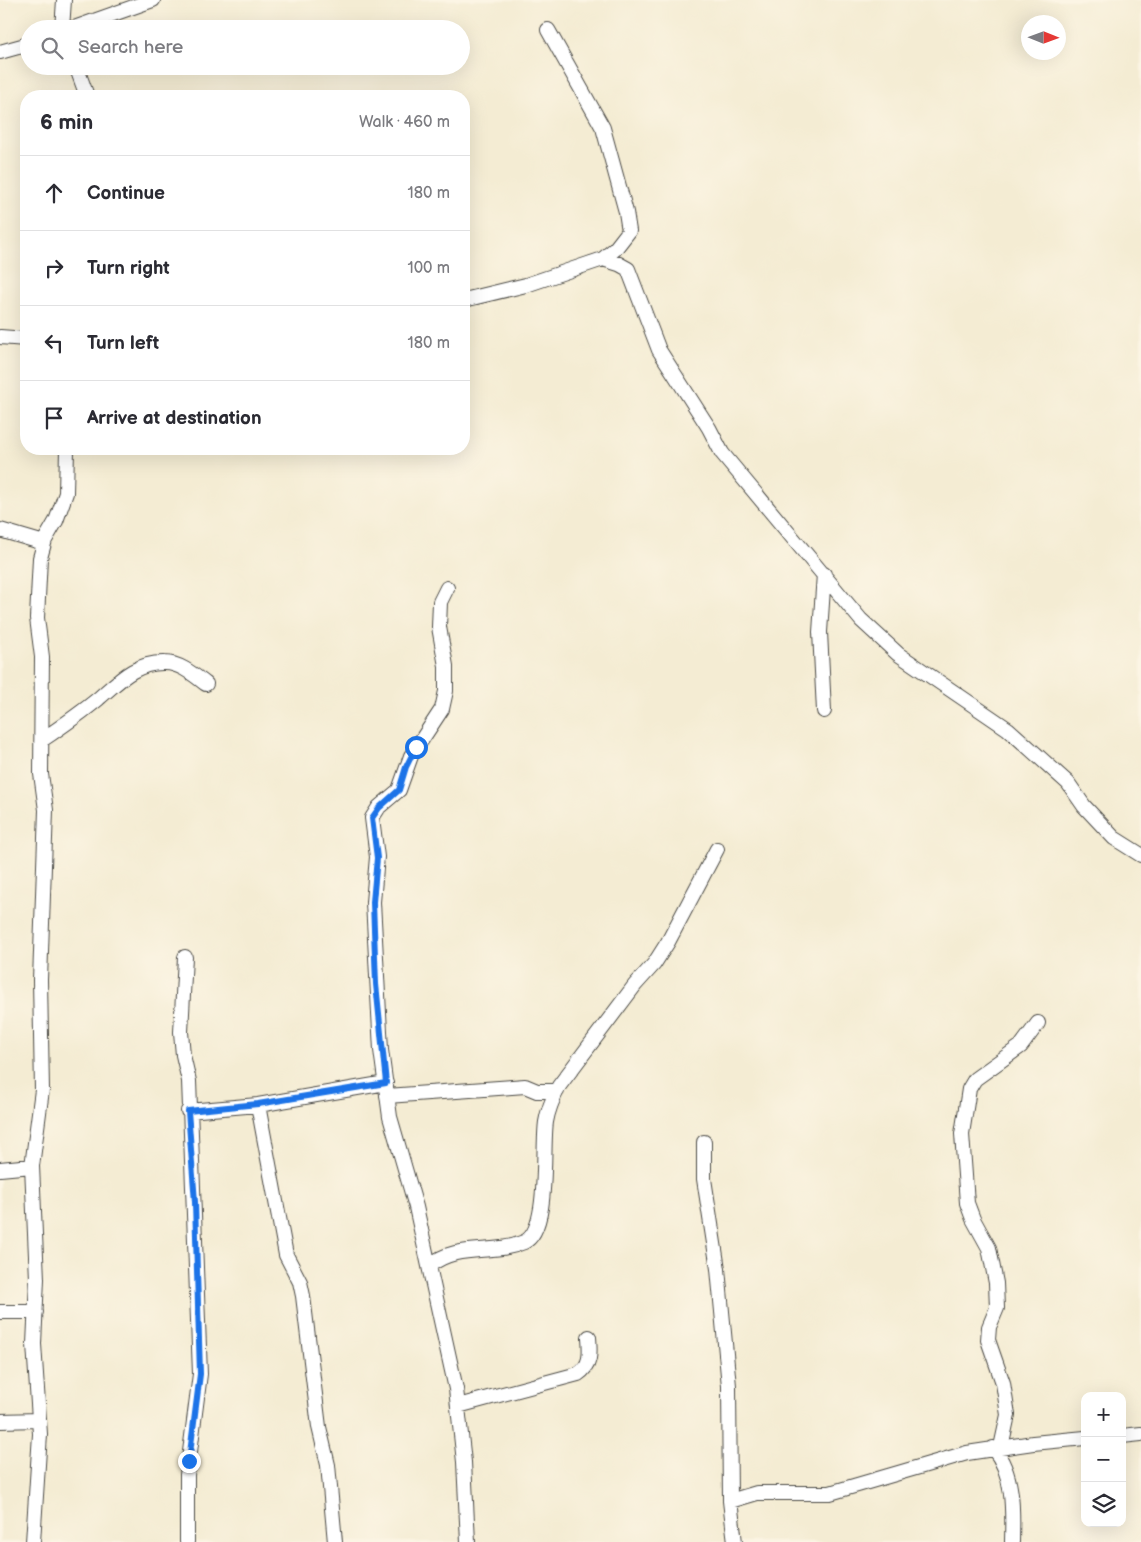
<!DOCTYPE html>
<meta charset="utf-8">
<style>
body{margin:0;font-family:"Balsamiq Sans",sans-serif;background:#f2f2f3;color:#2b2b33}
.controls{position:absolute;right:15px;bottom:15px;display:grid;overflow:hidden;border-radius:10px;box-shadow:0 5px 20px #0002}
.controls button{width:45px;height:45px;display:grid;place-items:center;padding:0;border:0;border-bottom:1px solid #e1e1e2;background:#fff;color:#2b2b33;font:25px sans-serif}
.compass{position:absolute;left:1021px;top:15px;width:45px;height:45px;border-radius:50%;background:#fff;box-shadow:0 5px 20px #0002;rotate:91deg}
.stop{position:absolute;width:15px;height:15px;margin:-11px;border:4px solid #1a73e8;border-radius:50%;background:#fff}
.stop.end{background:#1a73e8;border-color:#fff;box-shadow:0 1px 5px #0008}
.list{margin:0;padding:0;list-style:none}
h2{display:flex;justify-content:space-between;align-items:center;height:65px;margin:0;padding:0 20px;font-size:21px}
h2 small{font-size:16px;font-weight:400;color:#7c7c81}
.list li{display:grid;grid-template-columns:32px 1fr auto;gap:15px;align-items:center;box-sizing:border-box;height:75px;padding:0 20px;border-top:1px solid #e1e1e2}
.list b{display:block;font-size:19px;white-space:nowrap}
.list em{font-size:16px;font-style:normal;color:#7c7c81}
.icon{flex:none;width:28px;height:28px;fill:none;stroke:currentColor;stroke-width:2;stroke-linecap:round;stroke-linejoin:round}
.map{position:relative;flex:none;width:1141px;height:1542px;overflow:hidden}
.search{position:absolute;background:#fff;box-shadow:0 5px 20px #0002;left:20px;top:20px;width:450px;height:55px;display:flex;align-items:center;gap:12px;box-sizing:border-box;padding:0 18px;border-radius:28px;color:#7c7c81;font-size:19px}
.panel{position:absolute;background:#fff;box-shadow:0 5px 20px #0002;left:20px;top:90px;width:450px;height:365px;border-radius:20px}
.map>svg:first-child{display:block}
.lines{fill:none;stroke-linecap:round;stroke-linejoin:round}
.minor-casing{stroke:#494844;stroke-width:16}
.minor{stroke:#fff;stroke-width:14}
.route{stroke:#1a73e8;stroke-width:6}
</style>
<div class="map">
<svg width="1141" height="1542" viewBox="0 0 1141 1542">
<rect width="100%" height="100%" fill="#fcf5e5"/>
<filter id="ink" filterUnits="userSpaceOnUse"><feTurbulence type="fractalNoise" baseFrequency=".02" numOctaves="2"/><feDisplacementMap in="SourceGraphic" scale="10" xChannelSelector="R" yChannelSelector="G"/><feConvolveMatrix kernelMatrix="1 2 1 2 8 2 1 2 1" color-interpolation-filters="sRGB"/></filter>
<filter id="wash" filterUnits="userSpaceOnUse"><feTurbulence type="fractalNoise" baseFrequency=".0096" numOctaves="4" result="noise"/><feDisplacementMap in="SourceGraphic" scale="20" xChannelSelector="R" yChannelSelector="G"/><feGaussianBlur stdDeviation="1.12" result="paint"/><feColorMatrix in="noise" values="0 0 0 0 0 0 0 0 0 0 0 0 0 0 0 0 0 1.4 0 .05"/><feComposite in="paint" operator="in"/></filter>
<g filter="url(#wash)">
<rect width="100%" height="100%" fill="#f4ecd3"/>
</g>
<g filter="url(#ink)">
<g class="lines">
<g class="minor-casing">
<path id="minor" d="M62 29 64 0
M71 29 153 0
M0 52 29 44
M76 66 87 96
M603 259 619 264 628 269 659 350 709 428 722 453 861 620 898 654 1008 729 1068 783 1084 806 1114 838 1141 855
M464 300 526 285 603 259 615 249 629 231 626 212 603 128 548 30
M0 337 26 339
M0 530 44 543
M824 574 820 632 824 711
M447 588 440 602 439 627 446 666V691L442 709 411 756 399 790 379 807 372 818 377 857 373 902 381 1050 390 1117 416 1207 456 1389 464 1462 468 1542
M42 740C61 727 80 714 98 699 118 682 135 662 165 663 180 663 194 675 206 684
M185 957 181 1032 183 1055 189 1081 200 1374 187 1475V1542
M387 1096 525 1086 537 1091H557
M258 1105 286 1255 300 1282 303 1296 319 1427 328 1465 335 1542
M188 1111 258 1105 386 1083
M704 1142V1179L718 1269 729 1386 730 1501 735 1542
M0 1169 32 1166
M429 1266C458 1242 492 1256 524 1242 550 1231 542 1148 546 1122 548 1109 553 1098 559 1086L635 985 654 964 668 942 717 849
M0 1312H36
M458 1406 578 1374C592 1365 590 1352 589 1337
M0 1421 39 1420
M1122 1436 1141 1434
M1001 1447 1008 1415 1003 1383 988 1340 989 1327 997 1308 996 1283 989 1248 973 1219 967 1203 962 1134 969 1089 975 1079 1021 1046 1038 1023
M993 1448C1014 1473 1013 1510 1012 1542
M730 1501 757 1493H830L967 1453 1033 1443 1085 1438
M33 1542 40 1434 34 1344 37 1279 32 1166 42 1090 40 980 46 810 41 774 42 657 37 618 40 558 45 540 56 521 66 493 67 449"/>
</g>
<use href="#minor" class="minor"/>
</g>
</g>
<g class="lines" filter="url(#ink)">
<path class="route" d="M189 1461 200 1374 195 1202 188 1111 258 1104 386 1083 376 984 373 902 377 858 372 818 379 808 399 790 406 767 416 747"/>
</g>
</svg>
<div class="controls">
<button>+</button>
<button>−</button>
<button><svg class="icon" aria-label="layers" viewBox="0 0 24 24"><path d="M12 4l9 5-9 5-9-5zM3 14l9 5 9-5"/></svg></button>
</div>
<svg class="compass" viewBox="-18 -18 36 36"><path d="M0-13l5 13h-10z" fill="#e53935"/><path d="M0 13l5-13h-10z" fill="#7c7c81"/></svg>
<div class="stop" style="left:416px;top:747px"></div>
<div class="stop end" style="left:189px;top:1461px"></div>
<div class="search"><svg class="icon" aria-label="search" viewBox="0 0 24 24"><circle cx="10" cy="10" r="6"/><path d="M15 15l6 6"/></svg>Search here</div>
<section class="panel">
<h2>6 min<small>Walk · 460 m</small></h2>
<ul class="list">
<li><svg class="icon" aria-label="ahead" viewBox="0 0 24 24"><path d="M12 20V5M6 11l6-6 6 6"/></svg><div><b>Continue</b></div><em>180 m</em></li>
<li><svg class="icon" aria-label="right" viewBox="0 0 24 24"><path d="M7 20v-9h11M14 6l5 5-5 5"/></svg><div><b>Turn right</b></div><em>100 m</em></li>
<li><svg class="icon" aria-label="left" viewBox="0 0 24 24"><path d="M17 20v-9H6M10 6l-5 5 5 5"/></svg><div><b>Turn left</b></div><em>180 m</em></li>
<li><svg class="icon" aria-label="arrive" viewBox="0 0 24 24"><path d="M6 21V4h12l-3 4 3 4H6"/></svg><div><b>Arrive at destination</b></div></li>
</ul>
</section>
</div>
